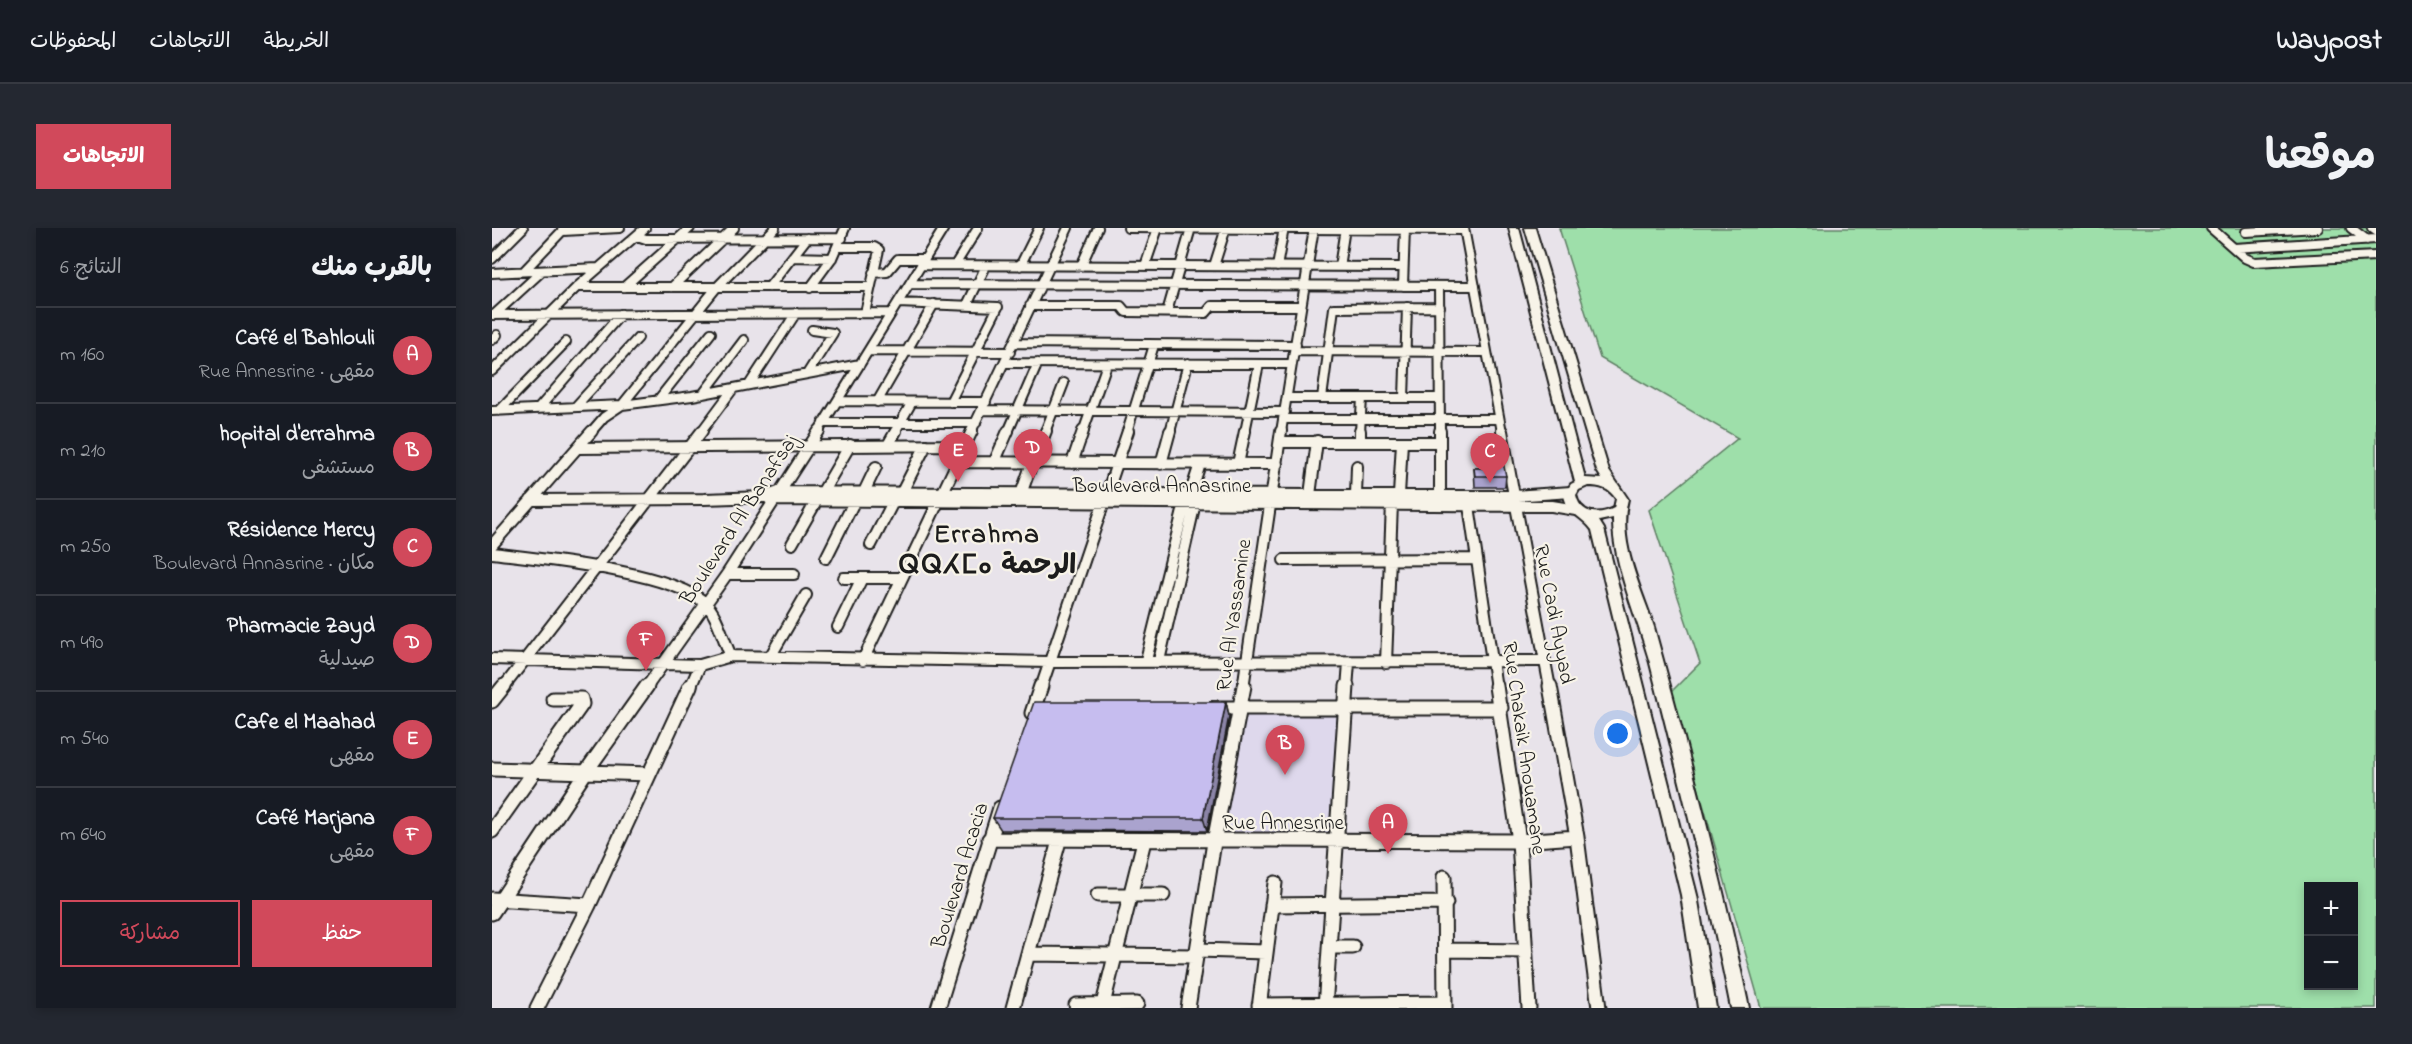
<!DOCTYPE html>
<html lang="ar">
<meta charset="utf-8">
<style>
body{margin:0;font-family:"Indie Flower","Playpen Sans Arabic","Noto Sans Tifinagh",sans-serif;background:#242831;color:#f1f3f6;direction:rtl}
.controls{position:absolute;right:18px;bottom:18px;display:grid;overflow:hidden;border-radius:0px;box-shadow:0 3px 9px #0003}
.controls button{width:54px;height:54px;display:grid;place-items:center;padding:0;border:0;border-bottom:2px solid #363941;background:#171b24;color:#f1f3f6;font:30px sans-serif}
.you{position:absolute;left:1126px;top:506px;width:21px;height:21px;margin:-15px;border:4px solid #fff;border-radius:50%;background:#1a73e8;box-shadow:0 0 0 9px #1a73e833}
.badge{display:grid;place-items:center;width:39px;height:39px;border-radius:50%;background:#d1495b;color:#fff;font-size:20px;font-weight:700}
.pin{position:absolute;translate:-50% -50px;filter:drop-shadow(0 2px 3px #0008)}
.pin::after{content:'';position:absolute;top:32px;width:21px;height:18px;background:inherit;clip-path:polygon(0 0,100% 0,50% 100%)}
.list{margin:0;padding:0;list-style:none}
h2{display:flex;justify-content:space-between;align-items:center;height:78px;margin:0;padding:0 24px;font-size:26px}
h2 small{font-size:20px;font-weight:400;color:#9ea1a6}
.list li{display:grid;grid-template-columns:39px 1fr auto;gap:18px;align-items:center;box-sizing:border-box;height:96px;padding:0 24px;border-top:2px solid #363941}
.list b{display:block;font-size:22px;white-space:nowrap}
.list p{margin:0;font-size:20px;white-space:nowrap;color:#9ea1a6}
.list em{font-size:20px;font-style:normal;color:#9ea1a6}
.actions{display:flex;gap:12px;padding:18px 24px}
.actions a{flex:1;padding:14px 0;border:2px solid #d1495b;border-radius:0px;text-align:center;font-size:21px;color:#d1495b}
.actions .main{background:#d1495b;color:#fff}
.map{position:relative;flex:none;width:1884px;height:780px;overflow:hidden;direction:ltr;border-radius:0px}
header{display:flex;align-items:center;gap:36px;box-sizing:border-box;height:84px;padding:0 30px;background:#171b24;border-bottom:2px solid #363941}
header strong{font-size:28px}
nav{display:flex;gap:33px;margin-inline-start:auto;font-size:21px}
.intro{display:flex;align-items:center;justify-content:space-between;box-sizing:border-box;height:144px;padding:0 36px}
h1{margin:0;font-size:42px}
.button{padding:15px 27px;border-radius:0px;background:#d1495b;color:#fff;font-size:21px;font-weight:700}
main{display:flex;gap:36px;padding:0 36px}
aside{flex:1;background:#171b24;border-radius:0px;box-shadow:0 3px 9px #0003}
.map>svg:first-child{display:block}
.built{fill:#ded8ec}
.green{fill:#9edfaa;stroke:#5d7e63;stroke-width:1.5;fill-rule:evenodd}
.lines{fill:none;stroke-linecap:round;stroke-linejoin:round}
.minor-far2-casing{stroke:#1c1c1c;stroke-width:12}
.minor-far1-casing{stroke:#1c1c1c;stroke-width:14}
.minor-casing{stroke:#1c1c1c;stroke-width:17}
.major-casing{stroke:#1c1c1c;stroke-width:4}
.minor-far2{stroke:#f7f3e8;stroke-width:8}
.minor-far1{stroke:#f7f3e8;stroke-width:10}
.minor{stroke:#f7f3e8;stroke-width:13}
.major{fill:#f7f3e8;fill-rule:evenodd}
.wall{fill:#aaa3ce;stroke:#1c1c1c;stroke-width:1.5}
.shaded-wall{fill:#8b84a7;stroke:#1c1c1c;stroke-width:1.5}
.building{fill:#c6bdef;stroke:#1c1c1c;stroke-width:1.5}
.labels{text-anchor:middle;stroke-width:4.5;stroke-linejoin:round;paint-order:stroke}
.street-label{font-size:21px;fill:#1c1c1c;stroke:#f7f3e8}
.district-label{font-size:27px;font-weight:bold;letter-spacing:1.5px;fill:#1c1c1c;stroke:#f7f3e8}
</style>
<header>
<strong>Waypost</strong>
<nav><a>الخريطة</a><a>الاتجاهات</a><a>المحفوظات</a></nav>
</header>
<div class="intro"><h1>موقعنا</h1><a class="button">الاتجاهات</a></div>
<main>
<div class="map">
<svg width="1884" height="780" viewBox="0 0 1884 780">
<rect width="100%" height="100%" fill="#e8e3ea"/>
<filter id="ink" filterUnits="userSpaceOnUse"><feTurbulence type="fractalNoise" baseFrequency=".0167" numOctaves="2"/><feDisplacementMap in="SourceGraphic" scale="12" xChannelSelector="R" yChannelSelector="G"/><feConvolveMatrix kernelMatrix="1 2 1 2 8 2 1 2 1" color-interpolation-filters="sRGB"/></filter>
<g filter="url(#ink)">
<path class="built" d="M746 482H855L845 612 726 611Z"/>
<path class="green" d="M1067 0H1884V780H1269L1179 464 1208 435 1157 282 1246 210 1108 130ZM1816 658H1862V758H1816Z"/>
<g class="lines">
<g class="minor-far2-casing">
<path id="minor-far2" d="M636 0 972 2
M972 0 1010 204
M1719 0 1753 30 1762 34 1884 28
M1859 0 1875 12
M1880 0 1884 3
M71 3 128 0
M1754 4 1826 0
M145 8 154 11 350 10
M347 19H382L387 22 373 85
M1742 20 1884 11
M300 29 340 30
M0 31 31 0
M429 37 911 39
M463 37 486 0
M528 38 547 0
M589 38 606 0
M653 38 666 0
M722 38 734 0
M785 39 792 0
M847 39 853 0
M32 43 73 0
M0 45 106 40
M381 45 395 44 406 31H433
M418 56 983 58
M911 58 913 0
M947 58 948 204
M85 59H377
M132 59 198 0
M180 59 242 0
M277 59 315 10
M318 60 340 30 353 0
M406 75 506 79 458 174
M475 77 494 38
M538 78H629L634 84 714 85 720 78H809
M675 84 699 0
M0 87 399 85
M2 87 50 43
M0 112 5 107
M522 115 804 117
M377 123 518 124
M803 123 994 124
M513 135 800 136
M0 143 85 59 153 0
M315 146 341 105 320 102
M257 157 304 85
M211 166 252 112
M795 170H947
M830 170 842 80 948 79
M912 170 915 79
M166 172 219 105
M346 173 494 174
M385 174 442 76
M84 178 146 110
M47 180 129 86
M491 182 793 184
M0 183 130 177 225 59 283 0
M7 183 74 114
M792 191H1007
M331 195H484
M99 204 112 189 130 177 200 168 368 136
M209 204 241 161
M326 204 452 0
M403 204 420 174
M479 204 576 0
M516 204 546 135
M553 204 572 155
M591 204 615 136
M635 204 662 117
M678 204 696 135
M753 204 767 136
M789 204 822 0
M868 204 870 170"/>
</g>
<g class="minor-far1-casing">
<path id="minor-far1" d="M948 203V267
M1010 203 1058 460
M550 213 554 203
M868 213V203
M788 214H947
M396 217 404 203
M85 220 474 217
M465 234 785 236
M502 235 516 203
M580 235 591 203
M669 236 678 203
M746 236 753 203
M330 265 358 217
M371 266 384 239
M409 266 434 217
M529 266 540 235
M698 267 708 236
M818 267 825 213
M864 267 865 238
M907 267 910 214
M976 271 1004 460
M39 272 212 271 272 269 287 264 1023 268 1079 264
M278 272 1060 278 1084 282
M300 316 324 274
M0 317 100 203
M379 317 401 274
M0 325C48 331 179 343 213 375 226 387 231 412 239 428
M334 330 362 274
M792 332 985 331
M235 346H302
M352 350H409
M346 399 370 350
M278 429 314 367
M0 431 208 437 239 428 557 434 1052 433
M371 432 480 203
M654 432 693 275
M667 433 703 275
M894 435 900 275
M11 460 210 203
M154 460 235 346 327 203
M198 460 208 437
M549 460 636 203
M751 460 789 203
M855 460 857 435"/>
</g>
<g class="minor-casing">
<path id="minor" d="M1004 458 1027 613 1037 780
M1058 458 1085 609 1107 780
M0 473 12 458
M722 480H1009
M540 485 549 458
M0 541 157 546
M0 603 90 476 89 471H61
M497 611 1027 613 1085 609
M952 649 953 780
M606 667H671
M0 671 97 677
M780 677 954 675
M0 685 93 545 155 458
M838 719H861
M705 722 774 724
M953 722 1034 723
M537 726 703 728
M584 777 645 776
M767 777 953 775
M45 780 97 677 198 458
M446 780 508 580
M521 780 567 613
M610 780 652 613
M696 780 722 614 752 458
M767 780 783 655
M833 780 855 458"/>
</g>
<g class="major-casing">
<path id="major" d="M1017 0H1027L1093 250 1110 251 1105 243 1033 0H1043L1117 243 1136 271C1125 314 1149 359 1162 399 1168 421 1174 443 1180 465 1208 569 1235 674 1257 780H1239C1216 664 1187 549 1158 435 1146 391 1120 335 1121 290L1107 293 1112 301 1205 667 1224 780H1206L1189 667 1100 302C1090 288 1075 286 1072 267L1079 256 1083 254ZM1096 258C1108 258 1117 260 1124 271L1122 280C1106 288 1088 286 1084 267L1087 262Z"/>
</g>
<use href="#minor-far2" class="minor-far2"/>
<use href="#minor-far1" class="minor-far1"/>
<use href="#minor" class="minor"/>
<use href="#major" class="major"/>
</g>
<path class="wall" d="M992 235 1014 248 1013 259H983L982 240H991Z
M734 474 737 488 715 603 509 602 501 590Z"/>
<path class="shaded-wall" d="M734 474 737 488 715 603 711 590Z"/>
<path class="building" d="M1011 234 1014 248H983L982 240H992V235Z
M542 474H734L711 590H501Z"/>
</g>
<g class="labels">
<g class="street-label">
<text x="670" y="264">Boulevard Annasrine</text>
<text transform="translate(246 291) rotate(-57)" y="7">Boulevard Al Banafsaj</text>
<text transform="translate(1063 386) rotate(79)" y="7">Rue Cadi Ayyad</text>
<text transform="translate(741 387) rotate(-82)" y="7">Rue Al Yassamine</text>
<text transform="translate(1033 520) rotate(82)" y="7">Rue Chakaik Anouamane</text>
<text x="791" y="601">Rue Annesrine</text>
<text transform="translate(467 647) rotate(-73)" y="7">Boulevard Acacia</text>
</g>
<g class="district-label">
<text x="495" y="314">Errahma<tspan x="495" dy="31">ⵕⵕⵃⵎⴰ الرحمة</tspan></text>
</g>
</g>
</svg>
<div class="controls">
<button>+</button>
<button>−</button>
</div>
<div class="you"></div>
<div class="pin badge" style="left:896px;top:626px">A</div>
<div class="pin badge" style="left:793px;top:547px">B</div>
<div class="pin badge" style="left:998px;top:255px">C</div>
<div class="pin badge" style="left:541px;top:251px">D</div>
<div class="pin badge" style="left:466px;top:254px">E</div>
<div class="pin badge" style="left:154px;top:443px">F</div>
</div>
<aside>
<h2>بالقرب منك<small>النتائج: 6</small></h2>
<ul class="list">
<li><span class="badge">A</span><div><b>Café el Bahlouli</b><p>مقهى · Rue Annesrine</p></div><em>160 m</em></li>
<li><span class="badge">B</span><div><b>hopital d'errahma</b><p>مستشفى</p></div><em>210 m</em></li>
<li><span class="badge">C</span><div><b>Résidence Mercy</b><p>مكان · Boulevard Annasrine</p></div><em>250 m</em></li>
<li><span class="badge">D</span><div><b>Pharmacie Zayd</b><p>صيدلية</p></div><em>490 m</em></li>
<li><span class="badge">E</span><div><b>Cafe el Maahad</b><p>مقهى</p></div><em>540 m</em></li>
<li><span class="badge">F</span><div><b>Café Marjana</b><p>مقهى</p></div><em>640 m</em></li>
</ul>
<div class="actions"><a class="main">حفظ</a><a>مشاركة</a></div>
</aside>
</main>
